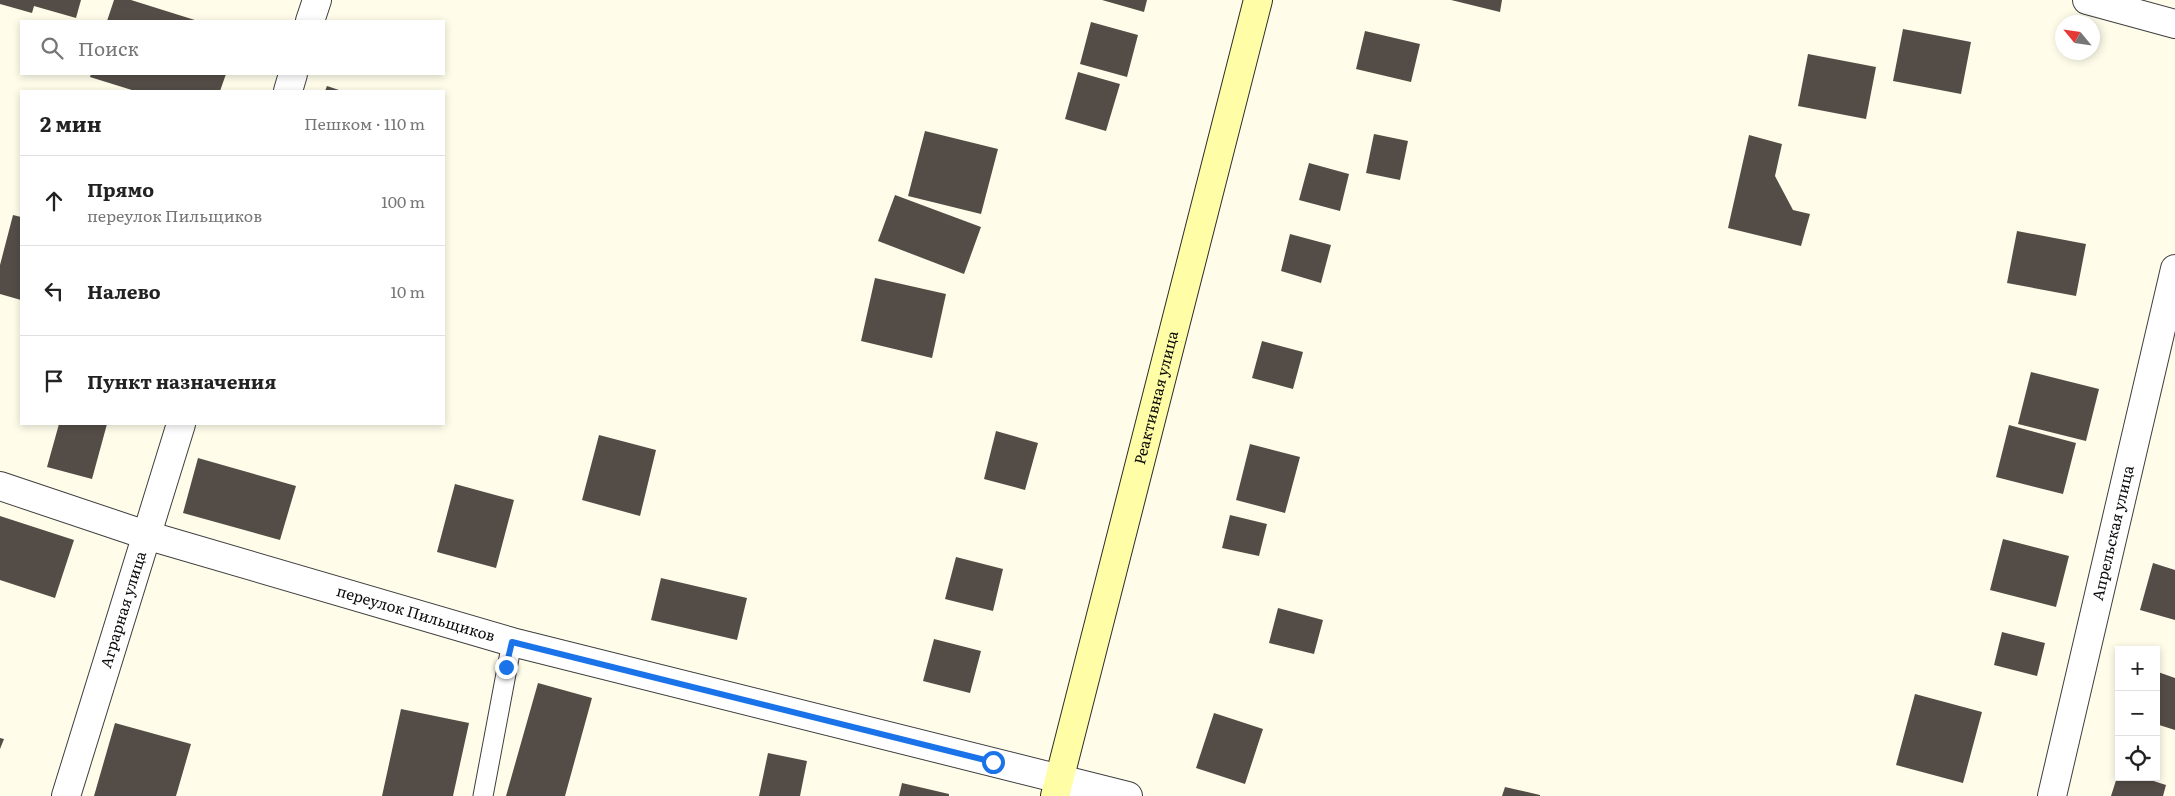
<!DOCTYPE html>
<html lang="ru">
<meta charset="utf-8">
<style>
body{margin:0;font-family:Literata,serif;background:#f6f6f6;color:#222}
.controls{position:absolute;right:15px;bottom:15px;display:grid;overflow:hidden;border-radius:0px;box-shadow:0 2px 8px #0003}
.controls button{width:45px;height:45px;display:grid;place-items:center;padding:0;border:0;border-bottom:1px solid #e0e0e0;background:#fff;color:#222;font:25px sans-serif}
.compass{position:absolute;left:2055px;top:15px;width:45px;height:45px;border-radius:50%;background:#fff;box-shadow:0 2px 8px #0003;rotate:299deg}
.stop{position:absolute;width:15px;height:15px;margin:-11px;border:4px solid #1a73e8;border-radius:50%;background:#fff}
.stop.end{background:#1a73e8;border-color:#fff;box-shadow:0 1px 5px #0008}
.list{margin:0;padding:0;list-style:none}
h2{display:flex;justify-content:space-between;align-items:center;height:65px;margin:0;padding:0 20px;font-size:21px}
h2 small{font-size:16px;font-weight:400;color:#767676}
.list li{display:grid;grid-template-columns:32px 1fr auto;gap:15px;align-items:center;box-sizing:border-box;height:90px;padding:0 20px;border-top:1px solid #e0e0e0}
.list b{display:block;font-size:19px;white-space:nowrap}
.list p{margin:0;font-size:16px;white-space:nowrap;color:#767676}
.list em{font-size:16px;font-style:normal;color:#767676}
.icon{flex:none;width:28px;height:28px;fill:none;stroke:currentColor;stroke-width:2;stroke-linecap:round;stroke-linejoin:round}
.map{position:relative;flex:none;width:2175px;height:796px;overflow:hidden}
.search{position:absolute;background:#fff;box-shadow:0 2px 8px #0003;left:20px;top:20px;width:425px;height:55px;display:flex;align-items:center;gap:12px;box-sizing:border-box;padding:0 18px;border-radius:0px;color:#767676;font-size:19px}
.panel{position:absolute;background:#fff;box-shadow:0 2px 8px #0003;left:20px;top:90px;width:425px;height:335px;border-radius:0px}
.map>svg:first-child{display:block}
.building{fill:#544d47}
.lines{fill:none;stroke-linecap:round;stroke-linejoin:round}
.lane-casing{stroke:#3e3e3e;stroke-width:21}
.street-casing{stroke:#3e3e3e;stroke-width:30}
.secondary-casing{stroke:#2d2d2d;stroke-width:30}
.lane{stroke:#fff;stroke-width:19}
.street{stroke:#fff;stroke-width:28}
.secondary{stroke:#fffda5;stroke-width:28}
.route{stroke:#1a73e8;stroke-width:6}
.labels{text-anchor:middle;stroke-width:5;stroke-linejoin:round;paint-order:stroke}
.street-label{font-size:15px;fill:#0b0b0b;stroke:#fff}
</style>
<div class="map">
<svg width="2175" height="796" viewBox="0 0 2175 796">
<rect width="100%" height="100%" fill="#fffdea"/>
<path class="building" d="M0 0H81L76 18 34 6 32 13 0 4Z
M114 0H131L198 21H107Z
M1102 0H1147L1144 12Z
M1451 0H1502L1500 12Z
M1091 22 1138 35 1127 77 1080 64Z
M1903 29 1971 42 1961 94 1893 81Z
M1365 31 1420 44 1411 82 1356 69Z
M1808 54 1876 67 1866 119 1798 106Z
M1078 72 1120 84 1106 131 1065 119Z
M91 74H226L220 91H135L90 77Z
M327 86 342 91H325Z
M925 131 998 149 981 214 908 196Z
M1374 134 1408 141 1400 180 1366 173Z
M1749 135 1782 144 1775 176 1793 210 1810 214 1801 246 1728 228Z
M1309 163 1349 174 1340 211 1299 200Z
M895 195 981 227 964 274 878 241Z
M13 215 21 217V300L0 294V265Z
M2017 231 2086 244 2076 296 2007 283Z
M1290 234 1331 245 1321 283 1281 271Z
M875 278 946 294 932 358 861 341Z
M1262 341 1303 352 1293 389 1252 378Z
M2031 372 2099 389 2086 441 2018 424Z
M59 424H107L92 479 47 467Z
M2009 425 2076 443 2063 494 1996 477Z
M996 431 1038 443 1025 490 984 479Z
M599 435 656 450 640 516 582 500Z
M1250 444 1300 457 1285 513 1236 500Z
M198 458 296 486 280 540 183 513Z
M455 484 514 500 496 568 437 552Z
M1230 515 1267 524 1259 556 1222 548Z
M0 516 74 540 55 598 0 580Z
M2003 539 2069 556 2056 607 1990 590Z
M956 557 1003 569 993 611 945 599Z
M2153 563 2175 570V620L2140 610Z
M661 578 747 598 737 640 651 620Z
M1278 608 1323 620 1314 654 1269 643Z
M2002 632 2045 643 2037 676 1994 665Z
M934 639 981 651 970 693 923 681Z
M2158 672 2175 678V730L2156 724V679Z
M538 683 592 698 565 796H506Z
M1915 694 1982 712 1963 783 1896 765Z
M401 709 469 723 453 796H382Z
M1214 713 1263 729 1245 784 1196 768Z
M115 723 191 744 176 796H94Z
M0 738 4 739 0 749Z
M768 753 807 761 800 796H759Z
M2119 771V777H2141L2166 785 2163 796H2111Z
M902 783 949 794V796H899Z
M1505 787 1540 795V796H1502Z"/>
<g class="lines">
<g class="lane-casing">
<path id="lane" d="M483 796 512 642"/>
</g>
<g class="street-casing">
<g id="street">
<path d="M2087 0 2175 24"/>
<path d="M310 21 317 0"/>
<path d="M288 91 293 74"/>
<path id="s1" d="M0 486 146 535 512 642 1128 796"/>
<path id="s2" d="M66 796 181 424"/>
<path id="s3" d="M2052 796 2175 269"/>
</g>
</g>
<g class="secondary-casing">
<g id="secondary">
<path id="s4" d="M1055 796 1258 0"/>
</g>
</g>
<use href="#lane" class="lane"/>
<use href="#street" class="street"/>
<use href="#secondary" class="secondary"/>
</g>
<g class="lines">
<path class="route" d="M506 667 512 642 993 762"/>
</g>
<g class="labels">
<g class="street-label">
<text dy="5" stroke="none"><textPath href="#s4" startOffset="411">Реактивная улица</textPath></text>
<text dy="5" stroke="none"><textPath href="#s3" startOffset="270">Апрельская улица</textPath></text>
<text dy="5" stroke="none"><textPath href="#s2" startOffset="195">Аграрная улица</textPath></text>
<text dy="5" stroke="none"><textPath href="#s1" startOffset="435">переулок Пильщиков</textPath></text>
</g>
</g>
</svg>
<div class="controls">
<button>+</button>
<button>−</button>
<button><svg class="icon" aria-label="locate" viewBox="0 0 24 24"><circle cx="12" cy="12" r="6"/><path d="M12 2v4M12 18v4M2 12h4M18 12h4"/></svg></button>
</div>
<svg class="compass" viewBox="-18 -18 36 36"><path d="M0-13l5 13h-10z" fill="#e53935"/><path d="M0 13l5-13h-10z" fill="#767676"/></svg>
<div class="stop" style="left:993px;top:762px"></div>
<div class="stop end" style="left:506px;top:667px"></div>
<div class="search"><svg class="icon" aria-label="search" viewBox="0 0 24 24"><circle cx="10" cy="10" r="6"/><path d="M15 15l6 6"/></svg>Поиск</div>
<section class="panel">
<h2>2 мин<small>Пешком · 110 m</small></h2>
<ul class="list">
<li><svg class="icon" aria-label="ahead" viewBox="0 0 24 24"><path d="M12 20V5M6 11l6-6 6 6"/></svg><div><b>Прямо</b><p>переулок Пильщиков</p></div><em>100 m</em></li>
<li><svg class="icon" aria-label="left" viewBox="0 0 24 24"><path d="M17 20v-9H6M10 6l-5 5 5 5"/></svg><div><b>Налево</b></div><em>10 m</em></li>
<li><svg class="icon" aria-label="arrive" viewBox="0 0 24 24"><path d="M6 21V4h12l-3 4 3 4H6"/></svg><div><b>Пункт назначения</b></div></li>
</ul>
</section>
</div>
